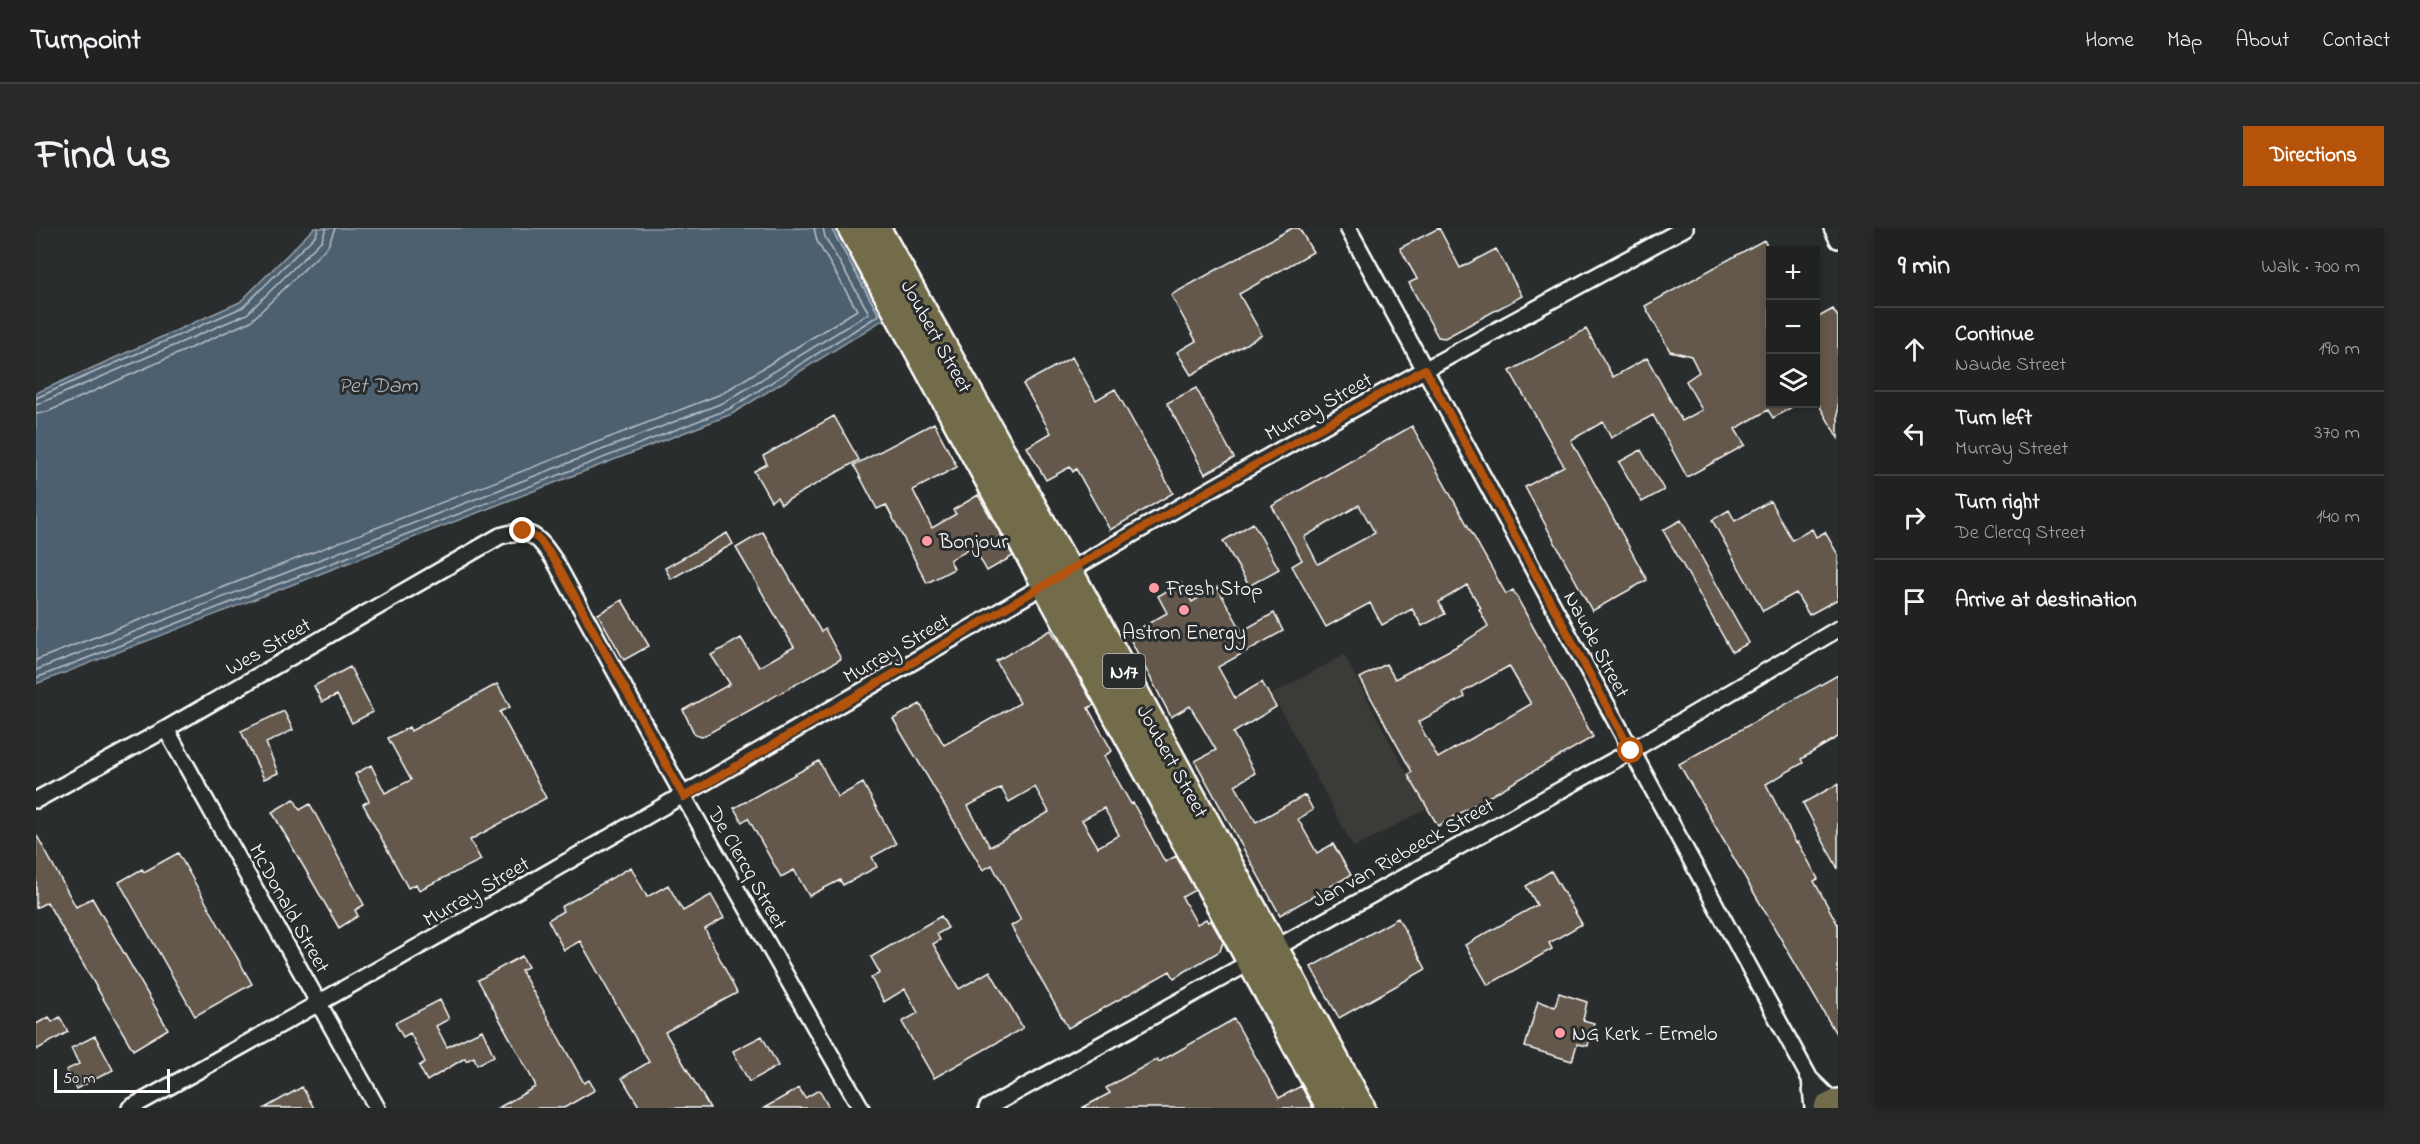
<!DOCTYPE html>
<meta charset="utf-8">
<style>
body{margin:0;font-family:"Indie Flower",sans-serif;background:#282a2a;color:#f1f3f6}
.controls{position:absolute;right:18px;top:18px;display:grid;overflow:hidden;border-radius:0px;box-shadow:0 3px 9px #0003}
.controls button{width:54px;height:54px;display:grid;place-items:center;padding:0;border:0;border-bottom:2px solid #3d3f40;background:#202222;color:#f1f3f6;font:30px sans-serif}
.scale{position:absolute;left:18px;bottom:15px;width:116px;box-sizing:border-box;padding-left:6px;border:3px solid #fff;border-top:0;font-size:16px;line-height:21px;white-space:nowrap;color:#fff;-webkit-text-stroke:4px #2a2d2e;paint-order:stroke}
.stop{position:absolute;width:18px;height:18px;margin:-14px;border:4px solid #b45309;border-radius:50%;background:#fff}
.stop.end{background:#b45309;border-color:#fff;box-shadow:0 2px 6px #0008}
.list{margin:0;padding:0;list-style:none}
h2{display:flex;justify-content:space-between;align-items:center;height:78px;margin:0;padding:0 24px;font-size:26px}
h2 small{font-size:20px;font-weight:400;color:#a2a4a5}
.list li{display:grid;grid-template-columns:39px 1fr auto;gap:18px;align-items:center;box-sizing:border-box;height:84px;padding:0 24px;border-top:2px solid #3d3f40}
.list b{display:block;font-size:22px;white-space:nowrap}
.list p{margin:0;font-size:20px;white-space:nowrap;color:#a2a4a5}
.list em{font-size:20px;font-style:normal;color:#a2a4a5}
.icon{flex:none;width:33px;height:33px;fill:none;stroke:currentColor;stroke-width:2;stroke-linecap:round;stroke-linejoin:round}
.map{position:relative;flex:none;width:1802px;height:880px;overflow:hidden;border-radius:0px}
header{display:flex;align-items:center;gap:36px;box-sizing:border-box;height:84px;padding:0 30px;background:#202222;border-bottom:2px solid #3d3f40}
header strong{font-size:28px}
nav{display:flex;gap:33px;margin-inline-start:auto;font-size:21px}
.intro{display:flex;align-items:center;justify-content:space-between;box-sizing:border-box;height:144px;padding:0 36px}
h1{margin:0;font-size:42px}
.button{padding:15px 27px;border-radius:0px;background:#b45309;color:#fff;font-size:21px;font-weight:700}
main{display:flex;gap:36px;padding:0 36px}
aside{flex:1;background:#202222;border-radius:0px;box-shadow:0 3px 9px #0003}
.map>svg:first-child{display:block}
.built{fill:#3b3a37}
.water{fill:#4e6070;stroke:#95a0a9;stroke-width:1.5}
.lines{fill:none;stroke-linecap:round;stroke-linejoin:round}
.shore{stroke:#b8bfc6;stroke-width:1.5}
.building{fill:#63594b;stroke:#fff;stroke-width:1.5;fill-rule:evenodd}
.street-casing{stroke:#fff;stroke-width:20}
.highway-casing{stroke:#fff;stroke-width:32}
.street{stroke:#2a2d2e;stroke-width:15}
.highway{stroke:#726c4b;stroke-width:27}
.route{stroke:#b45309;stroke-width:8}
.poi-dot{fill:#ff9aa2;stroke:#2a2d2e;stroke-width:2}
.labels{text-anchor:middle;stroke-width:6;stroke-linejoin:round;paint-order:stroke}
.shield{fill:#2a2d2e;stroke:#bfc0c0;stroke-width:1.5}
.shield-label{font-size:20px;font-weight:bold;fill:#fff}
.street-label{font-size:21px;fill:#fff;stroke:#2a2d2e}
.poi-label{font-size:21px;fill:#fff;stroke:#2a2d2e;text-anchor:start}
.water-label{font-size:22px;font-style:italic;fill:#afb7bf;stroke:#2a2d2e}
</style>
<header>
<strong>Turnpoint</strong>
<nav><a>Home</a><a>Map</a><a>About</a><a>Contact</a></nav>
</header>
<div class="intro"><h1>Find us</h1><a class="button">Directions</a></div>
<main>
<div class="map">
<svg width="1802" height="880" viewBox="0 0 1802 880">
<rect width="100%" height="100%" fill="#2a2d2e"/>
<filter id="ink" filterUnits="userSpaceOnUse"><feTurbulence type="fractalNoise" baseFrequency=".0167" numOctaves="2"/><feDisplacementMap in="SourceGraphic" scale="12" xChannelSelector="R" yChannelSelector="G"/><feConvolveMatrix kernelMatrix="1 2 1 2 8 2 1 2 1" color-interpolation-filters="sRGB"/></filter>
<g filter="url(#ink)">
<path class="built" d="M1308 427 1390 581 1318 620 1236 466Z"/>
<path class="water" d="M278 0H799L853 88 696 186 0 456V165L204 74Z"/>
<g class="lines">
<path class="shore" d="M0 170 207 79 280 7 282 0
M0 177 211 86 286 12 290 0
M0 186 11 184 215 93 292 18 299 0
M0 432 685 166 821 82 781 13 778 0
M0 442 689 174 833 85 789 9 787 0
M0 450 693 181 843 87 795 0"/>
</g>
<path class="building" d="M1256 0H1263L1277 24 1203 66 1226 107 1155 147 1141 124 1160 113 1135 67Z
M1403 0 1424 40 1460 21 1486 68 1409 110 1402 109 1373 55 1381 51 1364 20Z
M1728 12 1734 23V176H1761L1737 190 1732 182 1699 201 1709 217 1651 249 1617 187 1575 210 1567 194 1535 212 1611 352 1556 383 1489 259 1528 238 1474 143 1550 101 1577 149 1611 130 1646 193 1666 182 1650 153 1663 144 1655 128 1634 123 1609 78Z
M1797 81 1802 89V210L1779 170V91Z
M1036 129 1060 172 1079 161 1137 265 1074 302 1040 241 1037 244 1034 239 1010 252 991 219 1015 205 987 156Z
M1160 160 1198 230 1169 246 1131 175Z
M798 188 823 232 745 276 741 269 735 273 718 243 731 236 727 228Z
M898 195 921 239 877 262 896 300 920 286 917 282 942 267 977 328 951 343 937 318 914 332 918 341 891 355 850 277 841 281 818 237Z
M1376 198 1470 366 1477 362 1557 509 1402 598 1372 547 1376 544 1324 450 1350 436 1359 451 1425 416 1452 398 1443 381 1445 380 1431 357 1403 374 1409 386 1386 398 1376 381 1346 397 1334 375 1290 399 1256 338 1266 332 1236 278ZM1323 277 1339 305 1282 336 1268 309ZM1473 438 1495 476 1402 530 1382 494 1429 469 1427 464Z
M1605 222 1628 262 1606 274 1583 234Z
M1734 273 1756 312 1776 301 1780 309 1789 304 1802 327V371L1773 387 1760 365 1727 383 1676 292 1693 282 1699 293Z
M1645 292 1713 415 1696 424 1627 302Z
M1217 295 1243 341 1213 358 1187 313Z
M727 304 785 404 789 401 805 431 666 509 659 507 647 482 694 456 675 427 705 410 723 439 758 419 700 320Z
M691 305 697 316 635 351 629 340Z
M1145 355 1156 374 1181 359 1206 403 1238 385 1247 403 1182 439 1199 470 1226 454 1240 479 1197 505 1219 545 1199 557 1220 594 1269 567 1277 582 1262 591 1281 625 1297 616 1315 647 1244 687 1159 533 1180 522 1154 478 1135 489 1092 407 1131 385 1122 368Z
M586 372 613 418 588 432 562 386Z
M1015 402 1058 477 1052 480 1076 523 1068 528 1095 576 1097 575 1129 634 1140 628 1159 662 1146 669 1161 696 1170 691 1172 694 1175 693 1187 714 1184 723 1138 750 1134 743 1032 800 975 698 985 692 956 637 947 642 857 491 884 476 908 517 984 475 960 433ZM999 559 1013 584 954 619 932 578 965 560 973 574ZM1068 580 1083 607 1062 619 1046 592Z
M314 439 337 484 316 495 301 467 286 474 278 458Z
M1802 447V509L1765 531 1767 535 1730 556 1760 615 1762 614 1782 651 1778 653 1802 697V809L1643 536Z
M461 456 474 479 464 484 510 570 434 612 445 632 383 662 380 656 372 660 327 576 333 573 319 546 335 537 349 565 375 552 352 510 373 499 375 503Z
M248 483 257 502 230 515 242 545 228 551 205 503Z
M783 533 802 569 827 555 860 616 836 629 841 639 807 657 804 652 773 668 758 642 745 649 712 590 706 594 698 580Z
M1802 556V641L1767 575Z
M258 571 264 582 274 576 328 677 319 682 322 688 303 700 236 584Z
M0 606 40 679 56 670 132 801 97 822 11 674 0 680Z
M142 625 216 756 159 788 83 654 106 641 108 644Z
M595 639 611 669 632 657 647 683 675 667 688 690 669 701 701 765 629 804 674 880H604L586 850 613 834 544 713 528 722 512 692 527 683 525 679Z
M1515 643 1546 696 1513 715 1516 721 1452 757 1429 717 1501 677 1490 658Z
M905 688 912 700 901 706 904 712 897 716 923 761 954 743 987 800 898 850 866 794 882 785 869 761 848 774 835 750 844 745 835 729Z
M1362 690 1390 741 1303 790 1275 739Z
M486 728 492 739 485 742 548 855 553 852 559 862 528 880H462L499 859V856L442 752Z
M1523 765 1551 774 1547 792 1558 795 1552 818 1541 816 1536 833 1489 819 1502 773 1519 779Z
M404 772 413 791 400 798 411 819 446 802 458 828 441 837 438 829 430 833 429 830 391 853 383 838 389 834 374 805 367 809 359 795Z
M13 789 16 794 24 789 32 804 0 822V796Z
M1198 791 1243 870 1265 858 1277 880H1046L1074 865 1070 860 1121 831 1123 834Z
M59 808 77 842 40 861 30 842 43 836 35 820Z
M726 808 742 838 713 854 697 823Z
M266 859 278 880H229Z
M763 860 769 870 783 862 793 880H728Z"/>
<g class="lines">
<g class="street-casing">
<path id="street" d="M1312 0 1774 851 1802 878
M1796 0 1802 12
M130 501 341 880
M0 572 130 501 464 308C496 298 503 310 520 335L648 569 825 880
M1774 851 1777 880
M94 880C425 698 750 507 1076 318 1265 208 1457 104 1649 0
M951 880 1595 523 1802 401"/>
</g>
<g class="highway-casing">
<path id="highway" d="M816 0 1295 880
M840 0 1033 344 1325 880
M1792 880 1802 875"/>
</g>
<use href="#street" class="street"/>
<use href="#highway" class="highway"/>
</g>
</g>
<g class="lines" filter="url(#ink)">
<path class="route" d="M487 303 503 311 520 334 648 569 1073 319 1389 141 1595 523"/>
</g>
<g class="poi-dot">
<circle cx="891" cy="313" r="6"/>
<circle cx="1118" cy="360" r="6"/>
<circle cx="1148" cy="382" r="6"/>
<circle cx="1524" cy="805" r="6"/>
</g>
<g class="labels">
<rect class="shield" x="1067" y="426" width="42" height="34" rx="4.5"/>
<g class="shield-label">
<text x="1088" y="450">N17</text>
</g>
<g class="street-label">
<text transform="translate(901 108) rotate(61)" y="7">Joubert Street</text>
<text transform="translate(1282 178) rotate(-29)" y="7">Murray Street</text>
<text transform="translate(1561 416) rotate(62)" y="7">Naude Street</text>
<text transform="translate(232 418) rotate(-30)" y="7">Wes Street</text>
<text transform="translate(860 420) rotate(-30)" y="7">Murray Street</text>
<text transform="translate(1137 533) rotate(61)" y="7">Joubert Street</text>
<text transform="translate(1367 624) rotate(-29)" y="7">Jan van Riebeeck Street</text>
<text transform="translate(712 640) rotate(60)" y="7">De Clercq Street</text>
<text transform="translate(440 663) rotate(-30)" y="7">Murray Street</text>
<text transform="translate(254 680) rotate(61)" y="7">McDonald Street</text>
</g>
<g class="poi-label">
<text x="903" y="320">Bonjour</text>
<text x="1130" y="367">Fresh Stop</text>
<text x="1148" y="411" text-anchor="middle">Astron Energy</text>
<text x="1536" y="812">NG Kerk - Ermelo</text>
</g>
<g class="water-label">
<text x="342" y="164">Pet Dam</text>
</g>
</g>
</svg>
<div class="controls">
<button>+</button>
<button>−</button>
<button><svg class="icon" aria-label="layers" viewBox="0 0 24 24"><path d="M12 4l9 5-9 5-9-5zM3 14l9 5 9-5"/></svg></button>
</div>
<div class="scale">50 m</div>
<div class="stop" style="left:1595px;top:523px"></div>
<div class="stop end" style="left:487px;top:303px"></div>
</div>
<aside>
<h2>9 min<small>Walk · 700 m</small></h2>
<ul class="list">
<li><svg class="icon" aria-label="ahead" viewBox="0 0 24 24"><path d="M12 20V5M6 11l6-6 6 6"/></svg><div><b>Continue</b><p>Naude Street</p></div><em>190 m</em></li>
<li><svg class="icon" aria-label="left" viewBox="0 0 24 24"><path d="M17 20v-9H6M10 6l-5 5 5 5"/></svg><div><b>Turn left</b><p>Murray Street</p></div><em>370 m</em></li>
<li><svg class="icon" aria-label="right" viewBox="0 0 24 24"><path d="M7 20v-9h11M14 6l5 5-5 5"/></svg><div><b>Turn right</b><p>De Clercq Street</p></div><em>140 m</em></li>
<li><svg class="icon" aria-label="arrive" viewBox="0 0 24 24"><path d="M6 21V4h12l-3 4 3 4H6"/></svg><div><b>Arrive at destination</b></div></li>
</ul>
</aside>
</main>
